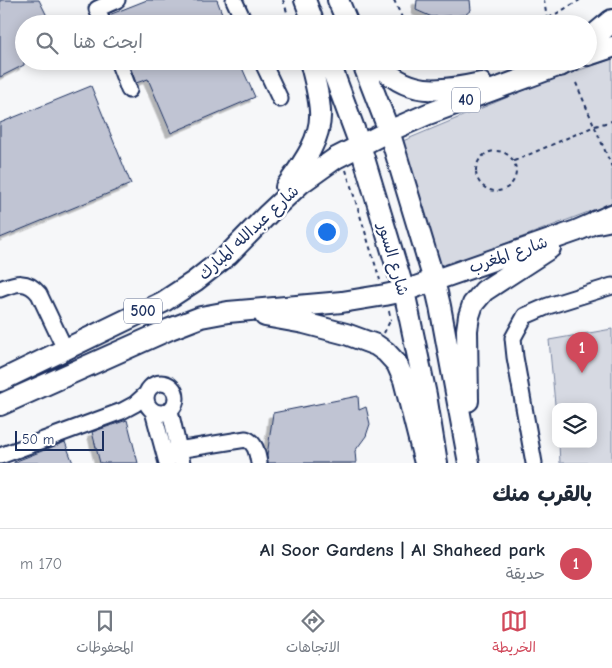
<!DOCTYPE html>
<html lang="ar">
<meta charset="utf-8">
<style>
body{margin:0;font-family:"Comic Neue","Playpen Sans Arabic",sans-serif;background:#f6f6f7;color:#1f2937;direction:rtl}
.controls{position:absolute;right:15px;bottom:15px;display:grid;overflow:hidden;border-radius:10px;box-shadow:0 2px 12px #0003}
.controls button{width:45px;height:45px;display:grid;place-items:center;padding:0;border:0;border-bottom:1px solid #e0e1e3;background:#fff;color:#1f2937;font:25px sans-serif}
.scale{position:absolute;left:15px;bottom:12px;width:89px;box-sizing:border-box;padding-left:5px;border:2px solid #1b2f5e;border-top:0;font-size:14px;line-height:18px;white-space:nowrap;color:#1b2f5e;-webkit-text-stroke:4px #fff;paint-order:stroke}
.you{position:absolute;left:326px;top:231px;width:18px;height:18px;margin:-12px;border:4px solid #fff;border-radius:50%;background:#1a73e8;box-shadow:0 0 0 8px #1a73e833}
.badge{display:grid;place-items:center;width:32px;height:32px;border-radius:50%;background:#d1495b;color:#fff;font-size:16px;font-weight:700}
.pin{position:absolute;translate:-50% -41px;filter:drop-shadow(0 1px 2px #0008)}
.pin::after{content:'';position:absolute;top:26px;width:18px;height:15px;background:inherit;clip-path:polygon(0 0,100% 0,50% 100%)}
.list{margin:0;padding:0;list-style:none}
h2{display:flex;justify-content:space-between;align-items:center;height:65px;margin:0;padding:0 20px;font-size:21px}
h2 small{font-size:16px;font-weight:400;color:#747a83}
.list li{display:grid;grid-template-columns:32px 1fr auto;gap:15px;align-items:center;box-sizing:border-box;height:70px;padding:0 20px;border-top:1px solid #e0e1e3}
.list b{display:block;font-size:19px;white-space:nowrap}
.list p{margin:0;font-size:16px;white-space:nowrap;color:#747a83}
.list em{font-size:16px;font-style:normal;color:#747a83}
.icon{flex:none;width:28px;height:28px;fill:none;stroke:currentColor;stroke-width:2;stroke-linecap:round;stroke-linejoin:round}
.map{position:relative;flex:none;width:612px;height:463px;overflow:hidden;direction:ltr}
.search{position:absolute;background:#fff;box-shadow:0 2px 12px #0003;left:15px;right:15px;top:15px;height:55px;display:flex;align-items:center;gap:12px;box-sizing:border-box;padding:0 18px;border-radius:28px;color:#747a83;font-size:19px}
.sheet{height:135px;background:#fff}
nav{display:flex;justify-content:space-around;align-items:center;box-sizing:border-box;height:70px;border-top:1px solid #e0e1e3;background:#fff;font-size:14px;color:#747a83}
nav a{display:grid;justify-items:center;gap:2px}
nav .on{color:#d1495b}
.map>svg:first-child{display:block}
.green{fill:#d6d9e2;stroke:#7884a0}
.building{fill:#c0c4d3;stroke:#1b2f5e;filter:url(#shadow)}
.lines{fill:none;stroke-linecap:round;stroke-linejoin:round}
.minor-casing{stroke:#1b2f5e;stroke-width:19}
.major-casing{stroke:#1b2f5e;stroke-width:24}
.highway-casing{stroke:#1b2f5e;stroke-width:26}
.path{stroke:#1b2f5e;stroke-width:2;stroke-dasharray:4 4;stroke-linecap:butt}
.minor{stroke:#fff;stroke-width:15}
.major{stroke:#fff;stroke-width:20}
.highway{stroke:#fff;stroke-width:22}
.labels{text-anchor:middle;stroke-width:5;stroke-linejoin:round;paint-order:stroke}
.shield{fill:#fff;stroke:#5f6d8e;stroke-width:1}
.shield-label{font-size:15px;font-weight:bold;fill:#1b2f5e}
.street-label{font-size:16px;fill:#1b2f5e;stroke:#fff}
</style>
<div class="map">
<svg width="612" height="463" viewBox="0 0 612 463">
<defs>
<filter id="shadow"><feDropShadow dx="-4.5" dy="4.5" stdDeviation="0" flood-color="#0004"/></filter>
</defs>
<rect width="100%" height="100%" fill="#f6f7f9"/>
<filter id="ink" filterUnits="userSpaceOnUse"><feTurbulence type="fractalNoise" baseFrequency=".02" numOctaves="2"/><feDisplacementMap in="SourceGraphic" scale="10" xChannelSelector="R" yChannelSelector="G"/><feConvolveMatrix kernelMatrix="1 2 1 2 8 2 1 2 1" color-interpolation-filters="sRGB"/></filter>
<g filter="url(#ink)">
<path class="green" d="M612 59V203L438 269 398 143 544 82Z
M612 329V463H560L559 444H593V407H556V415L549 340Z"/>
<path class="building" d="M0 0H39L51 24H24V65L0 77Z
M147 0H217L226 24H112L109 15Z
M417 0H470L471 10 465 15 432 17 416 10Z
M128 61H239L255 97 171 133 148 79 136 83Z
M91 86 131 184 0 238V123Z
M358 396 359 410 366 407 370 424 366 436 355 451 356 463H268L267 456 273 413Z
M127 420 138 463H100L92 432Z
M65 442 73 463H14V462Z"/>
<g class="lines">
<g class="minor-casing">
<path id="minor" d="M234 0 245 24
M103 24 97 9 117 0
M118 61 129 90
M262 61 280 99
M0 289C16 283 27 279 39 294L65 349
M146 398a15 15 0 1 1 30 0a15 15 0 1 1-30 0Z
M153 411 167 463
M170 411 182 463
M165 452 246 439C256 443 257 453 259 463
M0 456 122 411 135 404 145 395
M534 463 515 357 513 338 525 316 548 306 612 286"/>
</g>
<g class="major-casing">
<path id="major" d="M305 0 314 24
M338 0 348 24
M588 55 612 47
M329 61 360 145 404 291 426 395 437 463
M362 61 389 131 434 280 440 306 469 463
M376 61C406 97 440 92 481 83
M286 187C302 165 322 139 320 111 319 94 314 77 310 61
M265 316 304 323 346 334 376 345 386 352 397 364 404 380 425 463
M0 381 163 302 195 281 228 255 268 214 301 183 336 158 389 131 428 114 571 61
M468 401 467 330 469 316 473 304 484 291 550 248
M0 405 170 329 201 317 228 312 342 302 385 295 404 291 576 231 597 222 611 215"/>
</g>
<g class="highway-casing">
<path id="highway" d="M588 41 612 21
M560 65 565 61
M597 222 612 219"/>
</g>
<path class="path" d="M283 0 291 24
M394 0 403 20 408 24
M544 0 547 19 549 24
M526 24 547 19 580 0
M576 83 612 167
M476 171a20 20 0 1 1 40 0a20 20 0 1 1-40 0Z
M514 161 595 126 612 121
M346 170 380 280
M389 311 391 320
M384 333 391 319"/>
<use href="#minor" class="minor"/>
<use href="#major" class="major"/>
<use href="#highway" class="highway"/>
</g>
</g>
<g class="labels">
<g class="shield">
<rect x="452" y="87.5" width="28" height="25" rx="4"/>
<rect x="124" y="298.5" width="38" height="25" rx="4"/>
</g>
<g class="shield-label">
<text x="466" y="105">40</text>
<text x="143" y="316">500</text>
</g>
<g class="street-label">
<text transform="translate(248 232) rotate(-43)" y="6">شارع عبدالله المبارك</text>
<text transform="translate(508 254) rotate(-19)" y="6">شارع المغرب</text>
<text transform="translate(394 259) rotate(74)" y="6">شارع السور</text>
</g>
</g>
</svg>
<div class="controls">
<button><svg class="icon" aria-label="layers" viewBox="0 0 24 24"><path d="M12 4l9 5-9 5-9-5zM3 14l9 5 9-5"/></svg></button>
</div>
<div class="scale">50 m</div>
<div class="you"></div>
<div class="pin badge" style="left:582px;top:373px">1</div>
<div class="search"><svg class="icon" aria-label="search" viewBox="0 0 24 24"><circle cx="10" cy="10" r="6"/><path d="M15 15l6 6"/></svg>ابحث هنا</div>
</div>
<section class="sheet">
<h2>بالقرب منك<small></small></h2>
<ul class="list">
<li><span class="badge">1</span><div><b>Al Soor Gardens | Al Shaheed park</b><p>حديقة</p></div><em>170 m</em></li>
</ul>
</section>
<nav>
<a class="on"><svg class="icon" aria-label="map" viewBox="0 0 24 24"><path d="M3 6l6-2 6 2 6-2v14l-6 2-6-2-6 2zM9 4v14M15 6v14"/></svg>الخريطة</a>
<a><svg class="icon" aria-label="directions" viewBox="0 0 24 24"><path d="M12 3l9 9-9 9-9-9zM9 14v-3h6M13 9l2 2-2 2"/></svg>الاتجاهات</a>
<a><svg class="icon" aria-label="saved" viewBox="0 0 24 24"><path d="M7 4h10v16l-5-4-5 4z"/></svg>المحفوظات</a>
</nav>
